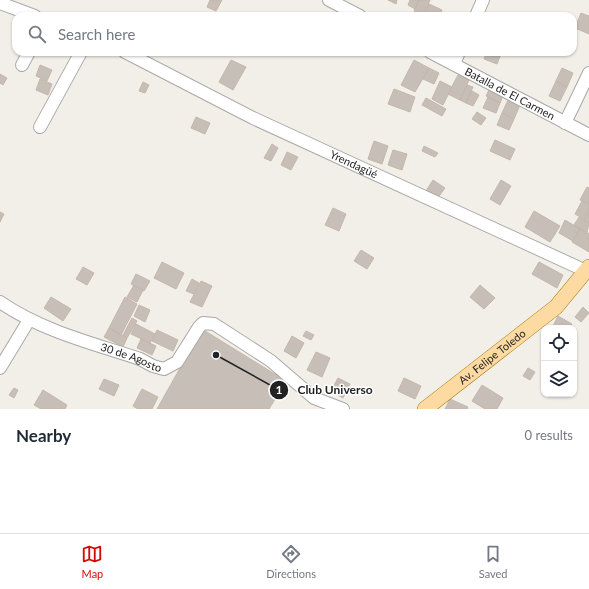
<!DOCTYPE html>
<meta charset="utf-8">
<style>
body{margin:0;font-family:Lato,sans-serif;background:#f2f2f3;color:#1f2937}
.controls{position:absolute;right:12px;bottom:12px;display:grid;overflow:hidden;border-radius:8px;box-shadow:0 1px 3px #0004}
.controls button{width:36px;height:36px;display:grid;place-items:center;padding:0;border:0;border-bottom:1px solid #e0e1e3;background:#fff;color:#1f2937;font:20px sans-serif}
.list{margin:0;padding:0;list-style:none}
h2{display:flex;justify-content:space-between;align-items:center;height:52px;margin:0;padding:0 16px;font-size:17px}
h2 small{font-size:13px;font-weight:400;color:#747a83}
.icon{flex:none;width:22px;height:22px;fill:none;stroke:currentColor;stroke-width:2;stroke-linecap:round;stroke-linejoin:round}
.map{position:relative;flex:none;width:589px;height:409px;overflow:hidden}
.search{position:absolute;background:#fff;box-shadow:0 1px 3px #0004;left:12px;right:12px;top:12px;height:44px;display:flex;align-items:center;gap:10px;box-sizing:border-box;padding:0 14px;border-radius:12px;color:#747a83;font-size:15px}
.sheet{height:124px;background:#fff}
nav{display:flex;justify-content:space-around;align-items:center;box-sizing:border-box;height:56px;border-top:1px solid #e0e1e3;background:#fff;font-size:11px;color:#747a83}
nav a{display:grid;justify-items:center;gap:2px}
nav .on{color:#d30a00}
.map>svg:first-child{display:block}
.building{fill:#c7bfb7;stroke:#c4b7aa}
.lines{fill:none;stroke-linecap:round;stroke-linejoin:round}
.minor-casing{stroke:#a9a9a9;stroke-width:14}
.major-casing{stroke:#9f7200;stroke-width:16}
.minor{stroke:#fff;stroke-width:12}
.major{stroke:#fddaa2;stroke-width:15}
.labels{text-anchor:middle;stroke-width:3;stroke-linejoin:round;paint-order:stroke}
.street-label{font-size:11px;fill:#222;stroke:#fff}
.leader{fill:none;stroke:#222;stroke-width:1.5}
.callout-dot{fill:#222;stroke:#fff;stroke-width:1.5}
.mark-label{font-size:12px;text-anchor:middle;font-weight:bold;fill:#fff}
.callout-label{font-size:12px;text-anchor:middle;font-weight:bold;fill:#222;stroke:#fff;stroke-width:3;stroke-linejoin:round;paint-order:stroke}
</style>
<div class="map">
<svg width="589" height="409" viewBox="0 0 589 409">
<rect width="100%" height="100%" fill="#f2efe8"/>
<path class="building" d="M210 0H222L216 11 207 7Z
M388 0H397L396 4Z
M410 0H419L415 9 408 5Z
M419 0H430L423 16 414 11Z
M429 4 442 10 440 16H423Z
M581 13 589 16V34L575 28Z
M487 52 501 54 497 64 484 59Z
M231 60 246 67 233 90 219 82Z
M414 60 429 68 415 92 401 85Z
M40 65 52 70 47 81 36 76Z
M429 68 439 73 434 84 423 79Z
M562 68 573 73 567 87 556 81Z
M0 74 7 78 3 85 0 83Z
M458 75 469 80 460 100 448 94Z
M40 79 52 84 48 95 36 90Z
M440 81 452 87 443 105 432 99Z
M556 81 567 87 560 101 549 96Z
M143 82 149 85 145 93 139 91Z
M467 85 473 87 466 103 460 100Z
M394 89 415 97 410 112 388 104Z
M489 90 503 96 500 103 486 96Z
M472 91 479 95 473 106 466 103Z
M488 97 500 103 496 113 483 108Z
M426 98 446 109 442 116 422 105Z
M508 100 520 105 514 119 502 113Z
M477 112 486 118 481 125 472 119Z
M502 113 514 119 509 130 497 125Z
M196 117 210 123 205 134 191 128Z
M495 140 515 149 510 160 490 151Z
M374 141 388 146 382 164 368 159Z
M272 144 278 148 271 161 264 158Z
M424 146 438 153 435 157 422 151Z
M393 150 407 154 402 170 388 165Z
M287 152 298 157 291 170 281 165Z
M433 180 445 188 437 199 426 191Z
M501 180 511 186 500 205 490 199Z
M587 187 589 188V204L580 200Z
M582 201 589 204V210L584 219 575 214Z
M333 208 346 214 339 231 325 225Z
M589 210V223L584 220Z
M534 211 560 226 550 242 525 227Z
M0 212 4 214 0 222Z
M579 217 589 223 587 233 574 225Z
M565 220 580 229 573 241 559 233Z
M580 229 589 234V252L572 242Z
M361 250 374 258 367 269 354 261Z
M162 262 184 273 176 289 154 278Z
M539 262 563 275 557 288 532 274Z
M83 267 94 273 87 285 76 279Z
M136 274 150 281 144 291 131 284Z
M192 279 199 283 194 294 186 291Z
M201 281 212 286 202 307 190 302Z
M134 285 143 290 137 302 127 297Z
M480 285 495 298 484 309 470 297Z
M51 297 71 309 63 321 44 308Z
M125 297 137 304 121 335 109 328Z
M139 305 150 310 145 322 134 316Z
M583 307 589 313 581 322 575 317Z
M558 316 572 324 570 328H552Z
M132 318 137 321 127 338 123 335Z
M136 324 155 334 150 343 131 334Z
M109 328 127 338 123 347 104 337Z
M202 329 286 381 269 409H157Z
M157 330 178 340 173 351 152 341Z
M306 331 314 335 311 340 303 336Z
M292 336 304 343 296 358 284 351Z
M141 339 156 346 152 355 137 348Z
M316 352 330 358 322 377 307 370Z
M528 368 535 372 530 380 523 376Z
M338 378 350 384 343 398 331 391Z
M404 378 421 386 415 399 398 391Z
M104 379 119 385 114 396 99 389Z
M482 385 503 398 497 409H485L472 401Z
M14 388 18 390 14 398 9 395Z
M142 389 158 397 152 409H138L133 406Z
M43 390 67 405 65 409H41L34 405Z
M450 399 468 407 467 409H445Z"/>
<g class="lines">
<g class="minor-casing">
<g id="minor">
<path d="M329 0 360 16"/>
<path d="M0 3 35 16"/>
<path d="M476 16 483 0"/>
<path id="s1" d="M125 52 253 118 586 271"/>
<path id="s2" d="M430 52 589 135"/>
<path d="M454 64 459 52"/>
<path d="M22 65 29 52"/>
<path d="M565 123 589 73"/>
<path d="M40 127 81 52"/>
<path id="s3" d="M0 302C42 331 92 343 140 359L153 366 164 369 177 362 199 327 203 323 214 324 271 361 314 398 343 409"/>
<path d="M0 368 29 320"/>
</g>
</g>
<g class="major-casing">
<g id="major">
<path id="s4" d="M425 409 556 307 589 267"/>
</g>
</g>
<use href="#minor" class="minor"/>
<use href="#major" class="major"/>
</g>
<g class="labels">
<g class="street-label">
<text dy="4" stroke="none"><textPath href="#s2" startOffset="90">Batalla de El Carmen</textPath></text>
<text dy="4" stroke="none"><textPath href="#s1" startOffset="255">Yrendagüé</textPath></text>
<text dy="4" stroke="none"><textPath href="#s3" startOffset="143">30 de Agosto</textPath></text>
<text dy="4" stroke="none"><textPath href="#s4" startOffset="85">Av. Felipe Toledo</textPath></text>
</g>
</g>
<path class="leader" d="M216 355L279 390"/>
<g class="callout-dot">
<circle cx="216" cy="355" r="4"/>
<circle cx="279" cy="390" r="10"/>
</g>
<g class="mark-label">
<text x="279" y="394">1</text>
</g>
<g class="callout-label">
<text x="335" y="394">Club Universo</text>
</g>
</svg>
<div class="controls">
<button><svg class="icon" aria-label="locate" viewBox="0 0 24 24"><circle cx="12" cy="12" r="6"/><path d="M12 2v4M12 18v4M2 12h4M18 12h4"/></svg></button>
<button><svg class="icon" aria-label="layers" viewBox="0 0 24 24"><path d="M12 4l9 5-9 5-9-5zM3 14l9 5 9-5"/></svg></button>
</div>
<div class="search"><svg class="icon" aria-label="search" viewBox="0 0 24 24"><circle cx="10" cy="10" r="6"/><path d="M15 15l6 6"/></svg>Search here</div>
</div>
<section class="sheet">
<h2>Nearby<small>0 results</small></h2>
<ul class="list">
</ul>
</section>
<nav>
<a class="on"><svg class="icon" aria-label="map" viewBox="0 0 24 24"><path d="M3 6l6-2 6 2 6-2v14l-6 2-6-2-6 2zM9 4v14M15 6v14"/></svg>Map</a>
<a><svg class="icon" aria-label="directions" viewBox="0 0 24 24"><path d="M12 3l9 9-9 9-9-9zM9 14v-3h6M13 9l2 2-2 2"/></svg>Directions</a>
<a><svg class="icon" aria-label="saved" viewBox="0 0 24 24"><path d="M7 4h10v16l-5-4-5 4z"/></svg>Saved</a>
</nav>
